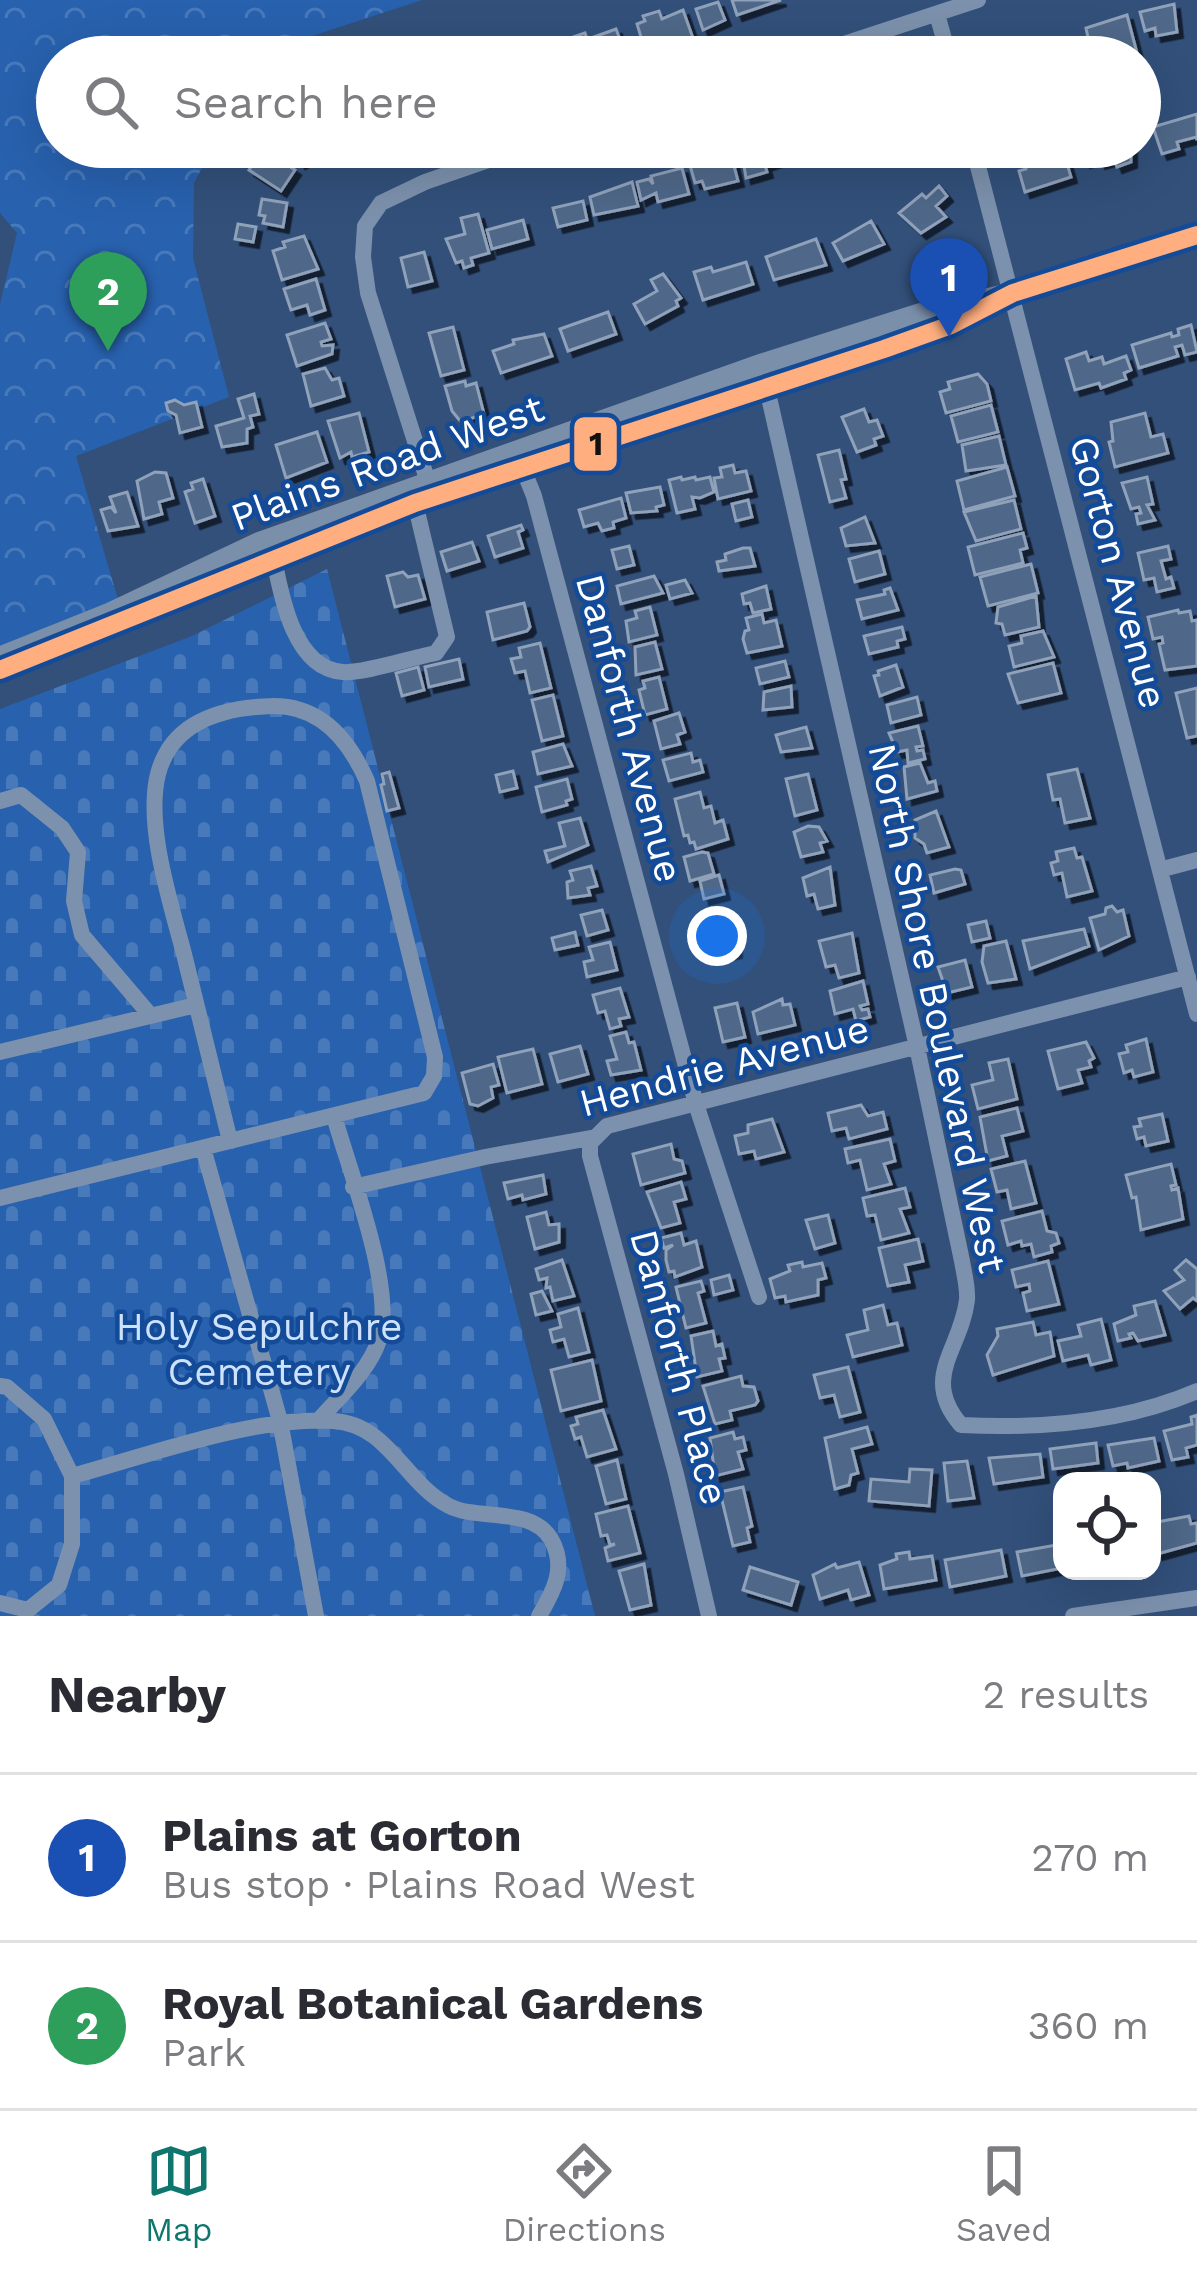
<!DOCTYPE html>
<meta charset="utf-8">
<style>
body{margin:0;font-family:"Work Sans",sans-serif;background:#f2f2f3;color:#2b2b33}
.controls{position:absolute;right:36px;bottom:36px;display:grid;overflow:hidden;border-radius:24px;box-shadow:0 12px 48px #0002}
.controls button{width:108px;height:108px;display:grid;place-items:center;padding:0;border:0;border-bottom:3px solid #e1e1e2;background:#fff;color:#2b2b33;font:60px sans-serif}
.you{position:absolute;left:717px;top:936px;width:42px;height:42px;margin:-30px;border:9px solid #fff;border-radius:50%;background:#1a73e8;box-shadow:0 0 0 18px #1a73e833}
.badge{display:grid;place-items:center;width:78px;height:78px;border-radius:50%;background:#0f766e;color:#fff;font-size:39px;font-weight:700}
.pin{position:absolute;translate:-50% -99px;filter:drop-shadow(0 3px 6px #0008)}
.pin::after{content:'';position:absolute;top:63px;width:42px;height:36px;background:inherit;clip-path:polygon(0 0,100% 0,50% 100%)}
.list{margin:0;padding:0;list-style:none}
h2{display:flex;justify-content:space-between;align-items:center;height:156px;margin:0;padding:0 48px;font-size:51px}
h2 small{font-size:39px;font-weight:400;color:#7c7c81}
.list li{display:grid;grid-template-columns:78px 1fr auto;gap:36px;align-items:center;box-sizing:border-box;height:168px;padding:0 48px;border-top:3px solid #e1e1e2}
.list b{display:block;font-size:45px;white-space:nowrap}
.list p{margin:0;font-size:39px;white-space:nowrap;color:#7c7c81}
.list em{font-size:39px;font-style:normal;color:#7c7c81}
.icon{flex:none;width:66px;height:66px;fill:none;stroke:currentColor;stroke-width:2;stroke-linecap:round;stroke-linejoin:round}
.map{position:relative;flex:none;width:1197px;height:1616px;overflow:hidden}
.search{position:absolute;background:#fff;box-shadow:0 12px 48px #0002;left:36px;right:36px;top:36px;height:132px;display:flex;align-items:center;gap:30px;box-sizing:border-box;padding:0 42px;border-radius:66px;color:#7c7c81;font-size:45px}
.sheet{height:492px;background:#fff}
nav{display:flex;justify-content:space-around;align-items:center;box-sizing:border-box;height:168px;border-top:3px solid #e1e1e2;background:#fff;font-size:33px;color:#7c7c81}
nav a{display:grid;justify-items:center;gap:6px}
nav .on{color:#0f766e}
.map>svg:first-child{display:block}
.cemetery{fill:url(#cemetery-stones)}
.park{fill:url(#park-crowns)}
.building{fill:#4f6789;stroke:#90a1ba;stroke-width:3;filter:url(#shadow)}
.lines{fill:none;stroke-linecap:round;stroke-linejoin:round}
.minor{stroke:#7c91ad;stroke-width:16}
.major{stroke:#7a8faa;stroke-width:21}
.bus-1-casing{stroke:#144b98;stroke-width:27}
.bus-1{stroke:#ffae80;stroke-width:18}
.labels{text-anchor:middle;stroke-width:9;stroke-linejoin:round;paint-order:stroke}
.street-label{font-size:39px;fill:#fff;stroke:#144b98}
.park-label{font-size:39px;fill:#cee2fd;stroke:#144b98}
.line-badge{stroke:#144b98;stroke-width:4.5}
.pale-badge-label{font-size:33px;text-anchor:middle;font-weight:bold;fill:#111}
</style>
<div class="map">
<svg width="1197" height="1616" viewBox="0 0 1197 1616">
<defs>
<pattern id="cemetery-stones" width="16" height="16" patternUnits="userSpaceOnUse" patternTransform="scale(3)"><rect width="16" height="16" fill="#2861ae"/><path d="M2 7V4a2 2 0 0 1 4 0v3zM10 15v-3a2 2 0 0 1 4 0v3z" fill="#4879ba"/></pattern>
<pattern id="park-crowns" width="20" height="18" patternUnits="userSpaceOnUse" patternTransform="scale(3)"><rect width="20" height="18" fill="#2861ae"/><path d="M2 6a3 3 0 1 1 6 0M12 15a3 3 0 1 1 6 0" fill="none" stroke="#4879ba"/></pattern>
<filter id="shadow"><feDropShadow dx="5.5" dy="5.5" stdDeviation="0" flood-color="#0009"/></filter>
</defs>
<rect width="100%" height="100%" fill="#32507a"/>
<path class="cemetery" d="M327 569 595 1616H0V709L192 636Z"/>
<path class="park" d="M0 0H422L263 52 260 57H57V147H213L194 183 193 258 229 397 76 456 119 603 0 647V304L17 233 0 213Z"/>
<path class="building" d="M732 0H781L737 15Z
M718 2 725 20 703 30 696 9Z
M1174 4 1177 32 1156 36 1155 28 1145 31 1140 12Z
M683 10 694 41 647 57 637 24 645 21 643 16 659 11 662 19Z
M1127 15 1137 53 1116 57 1113 44 1090 47 1086 28Z
M616 29 624 50 612 57H601L594 37Z
M585 33 592 53 589 57H564L559 42Z
M1067 38 1068 42 1078 40 1083 57H1039L1036 46Z
M543 40 549 57H520L526 55 523 46Z
M1197 114V140L1196 137 1177 142 1179 149 1162 154 1153 127Z
M288 147H318L319 148 313 153 315 155 300 163Z
M729 147 738 181 705 189 702 181 695 183 685 148Z
M741 147H783L786 158 765 165 767 172 746 178Z
M1080 147H1131V162L1117 167 1114 159 1100 163 1098 158 1085 162Z
M263 149 295 170 281 191 249 170Z
M1038 150 1039 156 1063 150 1071 177 1025 192 1019 171 1026 169 1024 154Z
M682 168 689 194 658 202 656 193 641 200 637 182 649 179 653 184 651 176Z
M632 182 638 206 594 215 590 197Z
M939 186 947 196 936 206 946 217 921 233 899 213 922 194 926 198Z
M262 199 287 203 283 227 263 223 265 216 259 215Z
M583 201 587 220 558 227 553 208Z
M478 214 489 253 471 258 473 265 464 268 462 261 456 263 446 239 465 234 461 218Z
M523 220 528 239 492 249 487 230Z
M871 221 884 244 843 261 833 243Z
M238 224 256 227 253 242 235 239Z
M304 236 318 269 282 280 273 251 285 247 283 242Z
M816 239 826 265 774 280 766 257Z
M424 252 432 281 408 287 401 258Z
M746 262 753 284 703 300 694 272 711 267 713 272Z
M663 274 681 298 676 301 678 306 645 324 634 304 657 291 651 280Z
M316 279 325 310 310 315 307 305 291 310 284 289Z
M608 312 616 334 568 351 560 329Z
M325 323 331 339 321 342 322 346 333 345 332 354 297 366 287 335Z
M1191 325 1197 352 1185 355 1182 345 1175 347 1178 356 1139 368 1132 345 1171 333 1172 337 1179 335 1178 329Z
M453 327 464 370 441 376 429 333Z
M544 334 552 356 501 373 493 351 514 344 513 340Z
M1086 352 1089 361 1102 357 1104 364 1126 356 1131 370 1124 373 1126 379 1101 388 1099 383 1075 390 1066 359Z
M325 368 332 380 339 378 344 396 311 406 303 374Z
M978 374 987 384 991 401 946 413 940 392 950 389 948 382Z
M465 381 466 386 476 383 484 414 461 422 452 411 445 386Z
M254 394 259 414 250 416 253 427 247 429V443L222 447 216 426 244 418 238 399Z
M175 400 184 405 196 402 202 427 180 433 176 415 168 411 166 403Z
M991 405 998 432 958 442 951 416Z
M864 409 869 422 877 420 883 436 874 439 876 445 857 452 842 417Z
M359 413 369 452 352 457 351 452 340 458 328 421Z
M1145 413 1151 437 1163 434 1168 453 1115 467 1109 442 1113 441 1111 422Z
M317 432 327 462 286 478 276 445Z
M999 436 1006 465 966 471 962 445Z
M839 450 846 479 841 480 846 498 830 502 818 455Z
M733 465 735 473 746 471 751 491 718 499 714 478 722 477 720 468Z
M1007 467 1015 496 964 510 957 481Z
M155 472 166 473 173 498 159 502 162 514 144 519 137 481Z
M681 477 682 480 695 477 696 480 710 477 714 492 700 498 692 497 695 509 677 513 669 480Z
M1147 477 1153 504 1147 505 1155 520 1138 524 1136 514 1141 513 1139 507 1131 509 1122 483Z
M203 479 215 516 195 523 185 492 193 489 191 483Z
M660 487 664 505 656 507 657 511 631 513 626 493Z
M127 492 138 526 108 531 101 510 111 507 116 513 110 497Z
M621 498 626 518 613 522 614 528 602 531 598 523 584 527 579 510Z
M748 500 752 517 736 521 732 504Z
M1014 500 1021 529 976 541 964 512Z
M865 517 875 543 846 546 841 528Z
M521 525 523 530 518 532 523 548 495 557 488 536Z
M1023 533 1027 548 1020 550 1023 563 975 575 968 547Z
M472 542 479 561 447 571 441 552Z
M629 546 634 565 617 569 612 550Z
M1168 546 1171 559 1161 561 1166 579 1171 577 1174 588 1157 592 1154 578 1144 580 1138 553Z
M743 548H750L755 566 719 571 717 562 726 560 725 554Z
M879 551 885 574 855 582 849 559Z
M1031 564 1038 593 988 606 980 577Z
M403 572 408 577 418 575 425 599 395 607 387 576Z
M654 576 663 593 621 604 617 586Z
M685 580 692 593 670 599 666 585Z
M766 586 771 609 753 613 750 603 744 604 742 594Z
M890 588 898 610 862 619 857 600 885 594 884 590Z
M1036 596 1039 627 1005 635 1002 624 996 623 998 607Z
M524 603 530 627 527 631 493 640 487 612Z
M650 607 657 635 629 642 626 621 637 618 635 611Z
M1178 610 1179 613 1190 611 1192 621 1197 620V666L1165 670 1159 644 1163 643 1162 637 1153 639 1148 617Z
M762 614 764 623 776 620 782 646 747 653 743 639 745 631 749 630 746 618Z
M902 627 905 639 897 641 898 647 869 654 864 636Z
M1043 631 1054 657 1014 667 1009 646 1022 643 1021 636Z
M655 642 662 669 636 675 635 647Z
M540 643 551 688 530 693 525 671 515 673 511 659 521 657 519 648Z
M459 659 463 679 429 687 425 667Z
M785 661 789 677 760 684 756 668Z
M1053 663 1061 693 1018 703 1008 674Z
M896 665 903 687 880 696 874 676 879 675 878 671Z
M418 667 424 690 402 696 396 673Z
M659 677 667 709 645 715 639 690 645 688 643 681Z
M791 686 792 707 763 710 764 692Z
M1197 688V736L1187 738 1176 693Z
M553 695 563 736 542 741 532 700Z
M917 697 921 715 891 723 887 705Z
M679 713 685 732 677 735 680 744 661 749 654 721Z
M918 726 923 746 916 747 917 751 923 750 925 759 908 763 907 750 897 752 889 733Z
M806 727 812 748 781 752 776 735Z
M563 744 572 766 538 774 533 752Z
M691 753 693 762 700 760 703 772 669 781 663 760Z
M920 763 928 783 935 781 937 791 907 799 904 767Z
M1077 769 1090 818 1065 823 1060 799 1053 800 1048 775Z
M513 771 517 788 500 792 496 775Z
M389 772 399 808 387 811 381 785 384 784 382 774Z
M808 774 817 810 795 816 786 779Z
M567 779 572 799 566 801 567 805 542 812 536 787Z
M700 792 704 808 711 806 715 823 723 820 728 839 696 849 694 842 690 843 688 835 684 836 675 799Z
M936 811 949 847 927 853 924 844 915 838V820Z
M580 818 588 845 548 862 545 851 565 846 559 823Z
M808 826 819 827 827 841 820 843 823 852 801 857 794 832Z
M1074 848 1077 858 1082 857 1092 891 1067 897 1062 873 1054 875 1051 863 1058 861 1056 852Z
M702 852 708 853 714 874 690 881 684 857Z
M591 866 597 886 588 888 590 895 568 898 567 882 573 880 570 871Z
M830 867 835 905 818 909 814 894 807 896 803 878Z
M955 869 961 870 965 884 934 893 930 875Z
M719 875 724 894 704 899 700 881Z
M1112 906 1117 912 1123 910 1129 936 1099 950 1090 918 1105 914 1106 908Z
M602 910 608 930 587 936 581 915Z
M986 921 990 938 972 942 968 925Z
M735 924 736 952 713 957 707 928Z
M1084 929 1089 946 1030 969 1023 941Z
M575 932 578 945 555 950 552 938Z
M852 933 859 973 839 978 835 965 826 967 819 941Z
M1006 941 1016 979 988 983 982 962 984 946Z
M610 942 617 970 587 977 584 962 593 960 589 947Z
M965 960 972 987 947 993 938 967Z
M863 981 868 1004 860 1006 862 1010 868 1009 870 1017 856 1021 853 1009 835 1014 830 991Z
M620 988 629 1017 619 1019 621 1026 610 1029 605 1011 598 1013 593 995Z
M782 999 783 1005 790 1004 795 1025 758 1034 753 1012Z
M737 1003 745 1037 723 1042 715 1008Z
M626 1032 629 1043 634 1042 641 1070 611 1075 607 1061 617 1059 610 1036Z
M1146 1039 1153 1072 1134 1077 1132 1070 1124 1073 1119 1054 1128 1052 1126 1045Z
M1086 1042 1094 1058 1089 1061 1091 1067 1078 1070 1082 1083 1058 1089 1048 1051Z
M580 1046 588 1074 558 1082 550 1054Z
M533 1049 542 1084 507 1093 498 1057Z
M1008 1059 1017 1099 978 1109 972 1085 993 1080 989 1063Z
M493 1064 499 1085 491 1087 493 1098 478 1106 470 1104 462 1073Z
M861 1105 868 1116 883 1112 887 1129 849 1139 846 1128 832 1131 828 1113Z
M1017 1108 1023 1131 1002 1136 1007 1156 988 1161 980 1117Z
M1162 1114 1168 1141 1146 1146 1144 1137 1137 1139 1134 1127 1141 1126 1139 1119Z
M772 1119 784 1152 756 1159 754 1151 739 1154 735 1136 748 1133V1125Z
M890 1139 895 1161 884 1164 891 1184 867 1190 860 1160 848 1163 845 1149Z
M671 1144 674 1159 682 1161 685 1173 641 1185 633 1154Z
M1025 1161 1036 1203 1011 1209 1007 1190 997 1192 991 1169Z
M1171 1164 1176 1185 1171 1186 1172 1190 1178 1188 1183 1219 1141 1230 1136 1197 1132 1198 1126 1175Z
M543 1175 546 1194 523 1200 522 1195 508 1199 504 1183Z
M681 1182 686 1199 674 1202 680 1223 661 1228 647 1192Z
M905 1188 910 1207 900 1209 909 1233 881 1240 875 1215 867 1216 863 1198Z
M1042 1211 1047 1231 1056 1233 1059 1243 1051 1246 1052 1252 1034 1257 1031 1244 1022 1246 1021 1241 1008 1245 1002 1221Z
M546 1212 549 1225 559 1224V1242L535 1249 527 1217Z
M828 1215 835 1243 815 1249 806 1220Z
M681 1233 684 1245 696 1241 702 1267 675 1277 674 1271 669 1272 666 1260V1250L673 1245 664 1248 661 1238Z
M918 1239 923 1261 905 1265 909 1282 888 1286 879 1248Z
M562 1260 574 1296 553 1301 550 1287 546 1288 547 1278 539 1280 536 1269Z
M1186 1260 1197 1269V1301L1193 1298 1180 1309 1164 1291 1184 1280 1175 1270Z
M1048 1261 1059 1304 1027 1311 1023 1293 1030 1291 1029 1284 1016 1287 1012 1270Z
M802 1262 803 1267 822 1263 826 1278 818 1280V1295L786 1302 785 1296 775 1298 770 1279 790 1271 788 1265Z
M729 1275 733 1290 714 1295 711 1280Z
M701 1281 704 1291 698 1293 706 1323 686 1328 676 1287Z
M542 1291 552 1311 536 1315 531 1294Z
M1155 1301 1165 1335 1138 1341 1133 1333 1129 1334 1131 1338 1118 1341 1114 1324 1136 1315 1134 1306Z
M883 1305 888 1325 897 1323 902 1345 853 1357 847 1335 868 1330 864 1310Z
M578 1308 589 1352 569 1357 564 1339 553 1342 550 1330 561 1327 558 1314Z
M1101 1319 1111 1360 1091 1365 1088 1355 1063 1361 1058 1341 1081 1336 1078 1325Z
M1033 1322 1036 1335 1050 1332 1054 1356 993 1375 987 1355 998 1336 997 1329Z
M713 1331 716 1346 722 1344 725 1358 719 1359 722 1371 697 1377 691 1336Z
M592 1360 601 1401 561 1411 551 1370Z
M848 1367 860 1412 840 1417 834 1395 820 1398 814 1375Z
M741 1376 743 1386 754 1387 758 1401 755 1405 730 1411 732 1420 715 1424 703 1386Z
M603 1410 616 1449 587 1457 581 1437 575 1439 571 1426 578 1424 576 1417Z
M1197 1415V1445L1186 1448 1188 1457 1172 1460 1164 1431 1192 1424 1191 1417Z
M867 1427 872 1444 852 1449 858 1473 851 1475 849 1485 835 1489 825 1438Z
M733 1432 735 1439 743 1437 746 1450 738 1452 743 1469 715 1476 710 1438Z
M1154 1438 1159 1461 1128 1468 1127 1463 1113 1466 1108 1445Z
M1096 1443 1098 1463 1053 1469 1050 1449Z
M1040 1454 1043 1477 994 1484 989 1458Z
M617 1460 626 1499 606 1504 596 1466Z
M967 1461 974 1498 948 1501 944 1463Z
M910 1469 932 1470 929 1506 869 1501 871 1479 909 1482Z
M743 1487 752 1526 747 1528 750 1542 733 1546 720 1492Z
M628 1506 640 1553 608 1561 605 1548 615 1544 610 1545 607 1535 601 1536 596 1514Z
M1189 1516 1191 1524 1197 1523V1543L1157 1554 1152 1523Z
M1062 1544V1568L1022 1576 1017 1552Z
M1001 1550 1006 1576 950 1587 945 1560Z
M909 1552 910 1559 932 1556 936 1580 884 1589 880 1565 897 1559 896 1554Z
M859 1562 869 1595 851 1600 848 1590 820 1599 813 1575 835 1564 837 1568Z
M644 1564 651 1605 630 1610 619 1571Z
M750 1567 798 1582 791 1605 743 1590Z"/>
<g class="lines">
<path class="minor" d="M937 14 949 57
M804 57 978 0
M973 147 1197 1014
M765 380 917 1047 962 1261C964 1274 968 1287 967 1300 961 1350 920 1377 961 1425 1040 1429 1123 1423 1197 1391
M519 459 534 496 696 1104 759 1297
M428 482 368 293 363 257 365 226 381 203 425 182 526 147
M274 559C281 596 294 669 343 672 363 674 414 657 436 653L447 637 415 503
M0 801 21 795 62 828 78 852 74 901 82 935 151 1016
M1163 869 1197 860
M0 1052 196 1005
M596 1137 590 1143V1156L676 1474 709 1616
M203 1148 280 1421 316 1616
M353 1187 485 1157 596 1137 607 1126 1188 977
M0 1198 424 1093 434 1076 435 1057 367 781C350 742 322 706 274 706 225 707 172 720 158 774 145 826 171 904 184 954 199 1017 215 1079 230 1141
M0 1386 7 1387 44 1419 72 1476V1544L59 1585 28 1610 0 1603
M318 1421C339 1397 369 1371 379 1340 396 1290 349 1170 334 1116
M72 1476C150 1455 254 1416 333 1421 389 1424 404 1483 449 1506 478 1521 531 1506 551 1539 567 1567 554 1591 539 1616
M1073 1616 1197 1598"/>
<path class="major" d="M98 633 415 503 884 349 951 325 986 307
M0 657 110 613 258 543 762 364 919 314 1013 293 1197 235"/>
<g class="bus-1-casing">
<path id="bus-1" d="M0 670 415 503 884 349 951 325 1013 293 1197 235"/>
</g>
<use href="#bus-1" class="bus-1"/>
</g>
<g class="labels">
<g class="street-label">
<text transform="translate(387 462) rotate(-20)" y="14">Plains Road West</text>
<text transform="translate(1119 572) rotate(75)" y="14">Gorton Avenue</text>
<text transform="translate(630 728) rotate(75)" y="14">Danforth Avenue</text>
<text transform="translate(938 1008) rotate(78)" y="14">North Shore Boulevard West</text>
<text transform="translate(724 1065) rotate(-15)" y="14">Hendrie Avenue</text>
<text transform="translate(680 1367) rotate(75)" y="14">Danforth Place</text>
</g>
<g class="park-label">
<text x="259" y="1340">Holy Sepulchre<tspan x="259" dy="45">Cemetery</tspan></text>
</g>
</g>
<rect class="line-badge" x="572" y="415" width="47" height="58" rx="12" fill="#ffae80"/>
<g class="pale-badge-label">
<text x="596" y="455">1</text>
</g>
</svg>
<div class="controls">
<button><svg class="icon" aria-label="locate" viewBox="0 0 24 24"><circle cx="12" cy="12" r="6"/><path d="M12 2v4M12 18v4M2 12h4M18 12h4"/></svg></button>
</div>
<div class="you"></div>
<div class="pin badge" style="left:949px;top:337px;background:#1a4fb4">1</div>
<div class="pin badge" style="left:108px;top:351px;background:#2e9e5b">2</div>
<div class="search"><svg class="icon" aria-label="search" viewBox="0 0 24 24"><circle cx="10" cy="10" r="6"/><path d="M15 15l6 6"/></svg>Search here</div>
</div>
<section class="sheet">
<h2>Nearby<small>2 results</small></h2>
<ul class="list">
<li><span class="badge" style="background:#1a4fb4">1</span><div><b>Plains at Gorton</b><p>Bus stop · Plains Road West</p></div><em>270 m</em></li>
<li><span class="badge" style="background:#2e9e5b">2</span><div><b>Royal Botanical Gardens</b><p>Park</p></div><em>360 m</em></li>
</ul>
</section>
<nav>
<a class="on"><svg class="icon" aria-label="map" viewBox="0 0 24 24"><path d="M3 6l6-2 6 2 6-2v14l-6 2-6-2-6 2zM9 4v14M15 6v14"/></svg>Map</a>
<a><svg class="icon" aria-label="directions" viewBox="0 0 24 24"><path d="M12 3l9 9-9 9-9-9zM9 14v-3h6M13 9l2 2-2 2"/></svg>Directions</a>
<a><svg class="icon" aria-label="saved" viewBox="0 0 24 24"><path d="M7 4h10v16l-5-4-5 4z"/></svg>Saved</a>
</nav>
